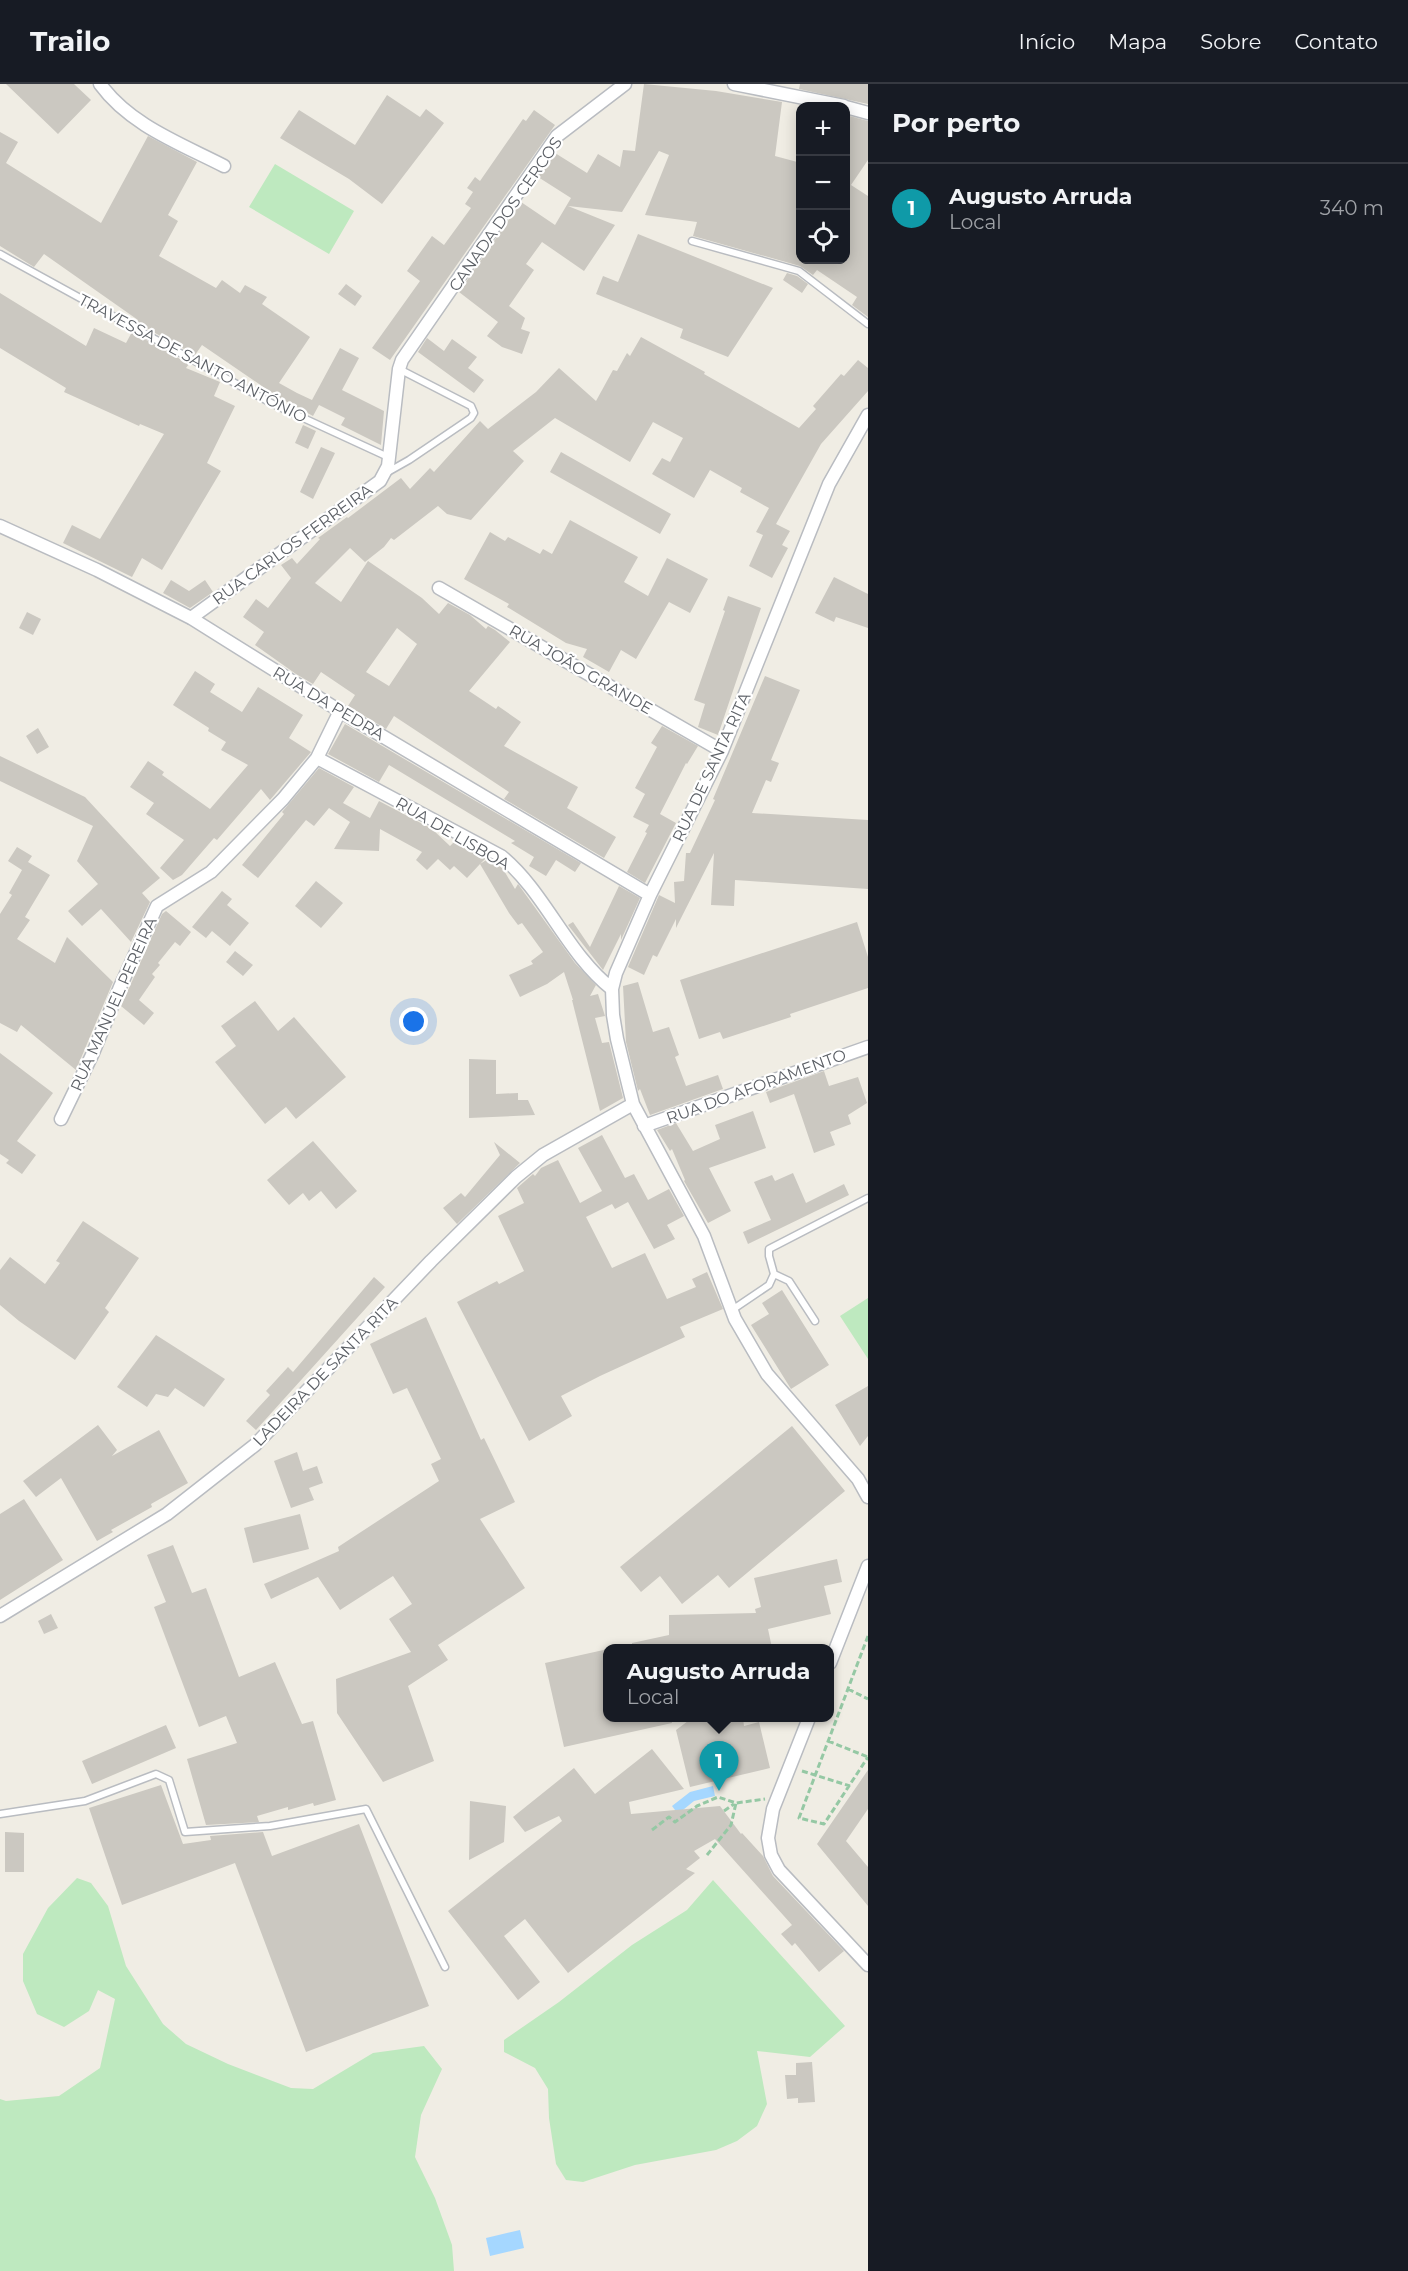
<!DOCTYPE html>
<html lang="pt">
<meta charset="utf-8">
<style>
body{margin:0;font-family:Montserrat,sans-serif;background:#242831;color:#f1f3f6}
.controls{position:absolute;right:18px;top:18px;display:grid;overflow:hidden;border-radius:12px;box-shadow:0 3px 15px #0003}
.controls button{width:54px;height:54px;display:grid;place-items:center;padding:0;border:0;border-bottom:2px solid #363941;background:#171b24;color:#f1f3f6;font:30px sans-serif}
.you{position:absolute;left:414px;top:938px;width:21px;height:21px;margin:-15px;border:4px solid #fff;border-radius:50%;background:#1a73e8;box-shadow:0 0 0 9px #1a73e833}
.badge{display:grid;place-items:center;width:39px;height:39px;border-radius:50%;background:#d93025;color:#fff;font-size:20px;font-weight:700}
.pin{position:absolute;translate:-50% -50px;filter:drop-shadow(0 2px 3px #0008)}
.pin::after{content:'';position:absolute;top:32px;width:21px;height:18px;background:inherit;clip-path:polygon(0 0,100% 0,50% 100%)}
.popup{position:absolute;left:603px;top:1560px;width:231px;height:78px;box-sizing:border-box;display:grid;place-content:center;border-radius:12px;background:#171b24;filter:drop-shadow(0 2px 4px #0005);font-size:20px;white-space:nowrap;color:#9ea1a6}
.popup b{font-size:22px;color:#f1f3f6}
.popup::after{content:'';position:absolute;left:50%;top:100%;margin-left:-12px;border:12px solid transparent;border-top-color:#171b24}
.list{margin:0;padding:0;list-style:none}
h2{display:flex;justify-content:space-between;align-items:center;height:78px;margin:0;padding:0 24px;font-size:26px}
h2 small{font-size:20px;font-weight:400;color:#9ea1a6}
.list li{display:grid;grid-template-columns:39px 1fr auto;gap:18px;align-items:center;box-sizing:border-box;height:90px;padding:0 24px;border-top:2px solid #363941}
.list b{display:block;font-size:22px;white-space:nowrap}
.list p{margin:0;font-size:20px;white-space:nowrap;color:#9ea1a6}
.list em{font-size:20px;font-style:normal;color:#9ea1a6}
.icon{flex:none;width:33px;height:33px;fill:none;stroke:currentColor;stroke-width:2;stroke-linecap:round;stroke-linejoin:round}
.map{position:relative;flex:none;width:868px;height:2187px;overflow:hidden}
header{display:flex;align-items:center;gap:36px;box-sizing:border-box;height:84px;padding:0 30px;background:#171b24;border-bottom:2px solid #363941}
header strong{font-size:28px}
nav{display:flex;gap:33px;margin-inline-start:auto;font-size:21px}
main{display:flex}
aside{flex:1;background:#171b24}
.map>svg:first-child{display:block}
.green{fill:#bee9bf}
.water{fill:#a5d7ff}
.building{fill:#cbc8c1;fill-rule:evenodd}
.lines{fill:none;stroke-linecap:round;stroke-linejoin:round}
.lane-casing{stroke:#b9bcc1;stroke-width:9}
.street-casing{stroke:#b9bcc1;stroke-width:15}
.path{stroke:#95c8a4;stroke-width:3;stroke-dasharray:6 3;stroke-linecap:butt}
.lane{stroke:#fff;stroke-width:6}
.street{stroke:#fff;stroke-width:12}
.labels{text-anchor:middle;stroke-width:4.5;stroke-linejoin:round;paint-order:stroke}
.street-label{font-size:16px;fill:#5c6066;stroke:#fff}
</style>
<header>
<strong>Trailo</strong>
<nav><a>Início</a><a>Mapa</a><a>Sobre</a><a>Contato</a></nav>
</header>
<main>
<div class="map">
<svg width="868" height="2187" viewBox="0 0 868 2187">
<rect width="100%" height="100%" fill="#f0ede4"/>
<path class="green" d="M275 80 354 127 329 170 249 123Z
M868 1214V1275L840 1232Z
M77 1794 91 1799 108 1822 126 1882 163 1940 186 1960 228 1980 291 2004 313 2005 373 1969 424 1962 442 1985 421 2031 415 2073 435 2114 452 2161 454 2187H0V2015L6 2017 59 2012 100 1984 115 1915 98 1906 89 1927 64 1943 37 1930 23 1897V1870L48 1824Z
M713 1796 845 1942 810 1973 757 1967 767 2020 757 2042 737 2057 716 2066 635 2081 583 2098 566 2096 556 2080 549 2034 548 2005 535 1984 504 1968V1956L559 1918 632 1861 687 1826Z"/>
<path class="water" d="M713 1702 715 1712 694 1717 678 1730 672 1722 690 1708Z
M520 2146 524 2164 490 2172 486 2154Z"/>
<path class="building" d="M6 0H74L91 16 58 50Z
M644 0 716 7 782 18 775 72 801 79V176H846V31L868 37V76L851 101 868 112V233L852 221 857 213 817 186 813 191 800 182 693 152 697 138 645 131 669 71 659 67 622 128 568 122 615 141 584 187 542 158 526 180 534 186 509 222 525 234 521 245 530 248 522 270 502 263 487 252 498 238 459 208 521 118 555 141 571 114 538 93 555 69 587 89 598 70 620 83 623 66 635 67Z
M800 0H868V20L799 5Z
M387 11 420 33 426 25 444 39 382 120 349 95 280 54 299 26 355 61Z
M534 26 555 41 390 276 372 264 420 197 407 187 432 152 444 161 471 124 465 120 473 108 467 104 475 93 480 97 523 35 526 37Z
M0 48 18 58 6 79 101 139 148 52 197 78 168 131 178 137 159 172 216 204 222 196 240 209 245 201 267 213 262 220 310 253 279 299 297 309 312 316 340 264 359 274 342 306 384 327 381 361 341 341 345 334 319 321 313 332 278 313 202 261 195 271 137 239 138 236 44 170 34 183 0 162Z
M638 150 773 204 728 273 680 254 683 245 596 210 603 192 618 198Z
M787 189 797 192 808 200 802 209 783 196Z
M346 200 362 212 355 222 338 210Z
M0 209 86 262 94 244 126 259 132 248 189 280 186 284 220 298 214 312 235 322 207 379 221 387 162 486 142 474 132 493 63 459 72 441 100 455 164 350 140 340 139 342 64 308 66 304 0 264Z
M641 253 705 288 704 290 799 344 816 325 813 322 841 290 844 292 858 276 868 284V307L821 360 776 440 790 447 782 461 788 464 772 494 749 482 763 451 756 448 769 424 740 408 742 404 710 386 694 414 652 390 662 374 670 378 683 354 653 338 630 378 555 334 513 367 524 377 471 436 447 430 438 422 394 456 391 454 384 463 365 478 350 464 315 499 341 518 368 477 422 514 439 530 448 519 470 531 486 545 488 542 495 546 510 558 469 607 496 625 498 622 521 638 504 662 578 703 567 724 616 753 604 774 504 715 509 708 394 632 386 645 348 622 355 611 321 588 313 600 296 590 255 561 264 548 243 533 256 515 268 524 291 494 281 481 292 474 297 480 320 455 318 454 347 433 348 434 401 394 410 405 430 384 434 388 480 337 488 345 536 308 559 284 596 317 613 286 617 287 627 269 630 272ZM397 544 417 560 389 602 366 588Z
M427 254 444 267 452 255 477 273 468 284 484 296 474 309 418 268Z
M303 341 316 347 308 365 295 359Z
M321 363 335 369 313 415 300 408Z
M561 368 671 430 660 450 550 388Z
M570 436 638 473 624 498 648 512 667 474 708 495 690 529 669 518 636 575 621 566 609 588 583 573 587 565 566 559 507 523 509 520 464 495 490 448 505 457 508 453 540 470 543 465 552 470Z
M834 493 868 510V544L836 533 834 538 815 529Z
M171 496 189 507 205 496 213 508 190 524 163 509Z
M728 512 761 524 718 651 698 643 705 620 694 616 725 527 723 526Z
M27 528 41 535 33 551 19 544Z
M195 587 215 600 210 608 242 628 258 603 303 631 289 654 311 668 270 716 261 705 217 756 214 754 182 791 173 796 160 784 184 756 146 730 154 719 130 703 148 677 164 688 162 691 210 725 248 681 221 666 226 658 208 647 209 644 173 621Z
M765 592 800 606 771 676 779 679 771 698 766 696 752 729 868 736V805L735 796 734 822 711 821 714 769 676 844V835L657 873 653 871 644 891 628 883 659 811 675 819 674 798 684 797 686 769H690L715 716 713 715Z
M345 640 581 779 575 788 556 776 546 792 529 782 534 773 511 759 515 757 389 681 379 698 328 670Z
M662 642 698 662 687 680 686 679 660 730 676 739 645 799 627 788 647 749 645 748 649 741 633 733 645 710 635 704 657 663 651 659Z
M38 644 49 663 37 670 26 652Z
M0 672 85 713 160 794 142 809 150 818 131 858 101 825 82 842 68 827 98 800 77 777 93 742 0 697Z
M319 684 354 703 343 719 370 734 379 717 432 745 450 762 455 757 468 767 470 765 484 772 486 774 480 780 488 775 496 779 503 785 515 805 518 800 575 879 596 901 590 912 598 910 605 932 595 934 602 959 609 958 623 1014 600 1027 572 916H573L564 888 547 900 520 913 509 891 533 880 531 877 543 868 522 839 518 841 509 829 480 780 467 794 454 782 450 786 438 775 427 786 416 776 422 768 380 745 379 767 334 765 350 738 329 724 314 742 306 736 258 794 242 781 284 730 282 728Z
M17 763 32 772 28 778 50 791 25 833 30 836 17 855 55 879 67 853 113 898 76 986 21 941 17 948 0 939V830L12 811 9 809 22 786 8 777Z
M316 797 343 819 321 844 295 822Z
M619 802 640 814 621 856V850L603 886 568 841 573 838 590 863Z
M222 807 232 815 227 821 249 839 230 862 212 847 206 854 192 843Z
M166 827 191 848 180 862 175 858 158 879 160 881 152 890 155 893 139 916 154 929 144 941 121 922 162 830Z
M857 838 868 873V904L790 930 791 933 723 955 720 948 699 955 680 896Z
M235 867 253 881 243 892 226 878Z
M638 898 653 948 669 943 679 971 675 973 686 1002 718 991 723 1005 650 1031 640 1005 638 1007 626 958 623 902Z
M255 917 278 947 294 933 346 993 296 1035 286 1023 265 1040 215 978 236 962 221 942Z
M0 969 53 1009 17 1057 36 1071 22 1090 6 1079 9 1076 0 1070Z
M469 975 496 976V1010L518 1009V1016H528L535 1031 469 1034Z
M824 987 829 1002 858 993 867 1019 848 1031 851 1040 830 1048 835 1061 814 1069 794 1010 770 1019 766 1008Z
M753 1027 766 1064 709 1084 731 1127 708 1139 684 1097 685 1096 672 1065 670 1067 657 1046 676 1039 693 1067 720 1055 715 1041Z
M602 1051 625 1094 634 1090 648 1116 669 1105 684 1132 667 1141 675 1155 654 1165 628 1118 615 1125 612 1120 586 1133 612 1184 645 1169 667 1215 696 1203 692 1195 707 1188 723 1225 680 1243 685 1253 600 1292 561 1312 572 1332 529 1357 457 1218 497 1197 499 1200 524 1187 498 1132 524 1119 517 1104 533 1090 535 1092 541 1084 558 1076 580 1119 602 1107 578 1064Z
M313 1057 357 1107 336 1125 321 1107 309 1117 303 1109 289 1121 267 1096Z
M494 1058 520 1079 457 1140 443 1124 461 1109 465 1113 500 1071Z
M793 1089 806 1119 844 1100 849 1111 748 1160 743 1148 771 1136 754 1098 772 1091 775 1097Z
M83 1137 139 1174 105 1224 109 1228 75 1276 19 1237 0 1221V1186L10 1173 45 1200 60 1179 56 1177Z
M374 1193 385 1203 256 1346 246 1337 270 1311 266 1307 288 1283 293 1288Z
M782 1206 829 1281 791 1305 751 1241 769 1230 762 1219Z
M426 1233 481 1356 484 1354 515 1418 480 1435 525 1504 438 1561 448 1576 408 1602 434 1677 383 1698 337 1629 336 1595 411 1568 389 1535 412 1520 393 1492 340 1526 318 1493 271 1515 264 1500 339 1467 338 1463 439 1397 431 1380 441 1375 407 1304 393 1310 370 1260Z
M156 1251 225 1295 204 1323 175 1304 168 1313 156 1310 147 1323 117 1303Z
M868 1302V1352L860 1362 835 1321Z
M98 1341 117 1366 112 1372 159 1346 188 1399 151 1420 152 1423 111 1446 113 1448 97 1457 61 1394 36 1413 23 1397Z
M792 1342 845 1407 729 1504 718 1491 682 1520 660 1492 641 1508 620 1483Z
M297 1368 303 1387 317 1382 323 1399 309 1404 314 1416 291 1424 274 1377Z
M24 1415 63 1476 0 1516V1430Z
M300 1430 309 1465 253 1479 244 1444Z
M173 1461 192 1509 206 1504 239 1593 275 1578 302 1640 313 1637 336 1716 314 1722 313 1719 288 1726V1723L257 1732 259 1738 206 1741 187 1675 237 1659 226 1632 199 1643 154 1523 166 1518 147 1471Z
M837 1475 842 1498 824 1502 831 1530 768 1545 772 1564H632V1559L669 1551V1531L756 1529 755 1525 761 1523 754 1494Z
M51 1530 58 1544 44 1550 38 1537Z
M608 1565V1634H671L672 1639 564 1663 545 1579Z
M692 1634H743L744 1642 759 1638 770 1684 690 1703 676 1646Z
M166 1641 176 1664 92 1700 82 1677Z
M652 1665 684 1705 629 1718 631 1730 720 1722 741 1750 742 1749 763 1772 773 1792 844 1867 819 1888 795 1859 792 1862 781 1850 792 1841 715 1755 694 1767 700 1774 686 1785 695 1789 568 1889 525 1835 504 1852 540 1898 518 1916 448 1827 562 1737 559 1732 525 1748 513 1733 574 1684 595 1710Z
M868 1686V1725L846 1757 868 1783V1822L817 1760Z
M161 1701 183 1760 211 1756 210 1752 263 1748 272 1772 359 1740 429 1922 306 1968 235 1779 122 1821 89 1724Z
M470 1717 506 1722 504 1758 469 1776Z
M5 1748 24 1749V1788H5Z
M812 1978 815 2018 798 2019V2014L787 2015 785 1991H796V1979Z"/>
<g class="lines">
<g class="lane-casing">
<path id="lane" d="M692 157 799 187 868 240
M0 170 273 320 388 373
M386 389 409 376 471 334 474 329 471 322 399 285
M774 1190 789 1197 815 1237
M732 1226 769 1201 774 1190 769 1172V1165L868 1114
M0 1730 85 1717 156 1690 169 1696 185 1748 270 1742 366 1725 445 1883"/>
</g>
<g class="street-casing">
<path id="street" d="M100 0C130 41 179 59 224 82
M734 0 844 22
M846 23 868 29
M868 331 829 400 722 667 650 811 616 889 612 905 613 931 617 955 633 1020 704 1152 735 1235 767 1290 858 1395 868 1413
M0 442 97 486 191 534 340 627 650 811
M439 504 722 667
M191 534 380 397 388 382 399 285 402 276 557 52 625 0
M317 674 501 772C546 809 566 869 612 905
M61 1035 93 969 120 903 157 822 211 788 283 715 317 674 340 627
M644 1042 868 963
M0 1532 167 1430 255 1361 431 1177 516 1093 543 1071 633 1020
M830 1579 868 1482
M809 1634 773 1725 768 1754 771 1771 779 1786 868 1881"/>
</g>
<path class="path" d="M868 1552 799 1734 824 1740 868 1673
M848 1605 868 1615
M828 1657 868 1673
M802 1687 850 1702
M724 1727 734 1720
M652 1746 669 1733 675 1738 697 1722 718 1713 736 1719 765 1715
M707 1771 731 1741 736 1719"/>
<use href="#lane" class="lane"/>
<use href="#street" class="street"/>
</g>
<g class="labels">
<g class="street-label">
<text transform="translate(505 130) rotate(-55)" y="6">CANADA DOS CERCOS</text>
<text transform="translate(193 274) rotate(28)" y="6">TRAVESSA DE SANTO ANTÓNIO</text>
<text transform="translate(292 460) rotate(-36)" y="6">RUA CARLOS FERREIRA</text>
<text transform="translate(581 585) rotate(30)" y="6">RUA JOÃO GRANDE</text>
<text transform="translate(329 619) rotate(31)" y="6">RUA DA PEDRA</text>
<text transform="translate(711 683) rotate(-65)" y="6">RUA DE SANTA RITA</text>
<text transform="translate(453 749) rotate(30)" y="6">RUA DE LISBOA</text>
<text transform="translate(113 920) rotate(-66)" y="6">RUA MANUEL PEREIRA</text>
<text transform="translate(756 1002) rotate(-20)" y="6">RUA DO AFORAMENTO</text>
<text transform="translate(325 1287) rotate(-46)" y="6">LADEIRA DE SANTA RITA</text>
</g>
</g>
</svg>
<div class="controls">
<button>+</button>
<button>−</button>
<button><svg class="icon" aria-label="locate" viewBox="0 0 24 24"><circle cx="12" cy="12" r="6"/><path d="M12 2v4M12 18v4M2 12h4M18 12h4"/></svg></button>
</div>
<div class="you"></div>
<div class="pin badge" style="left:719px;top:1707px;background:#0f9aa8">1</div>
<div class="popup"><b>Augusto Arruda</b>Local</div>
</div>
<aside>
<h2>Por perto<small></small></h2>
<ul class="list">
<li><span class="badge" style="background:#0f9aa8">1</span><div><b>Augusto Arruda</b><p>Local</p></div><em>340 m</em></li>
</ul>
</aside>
</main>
